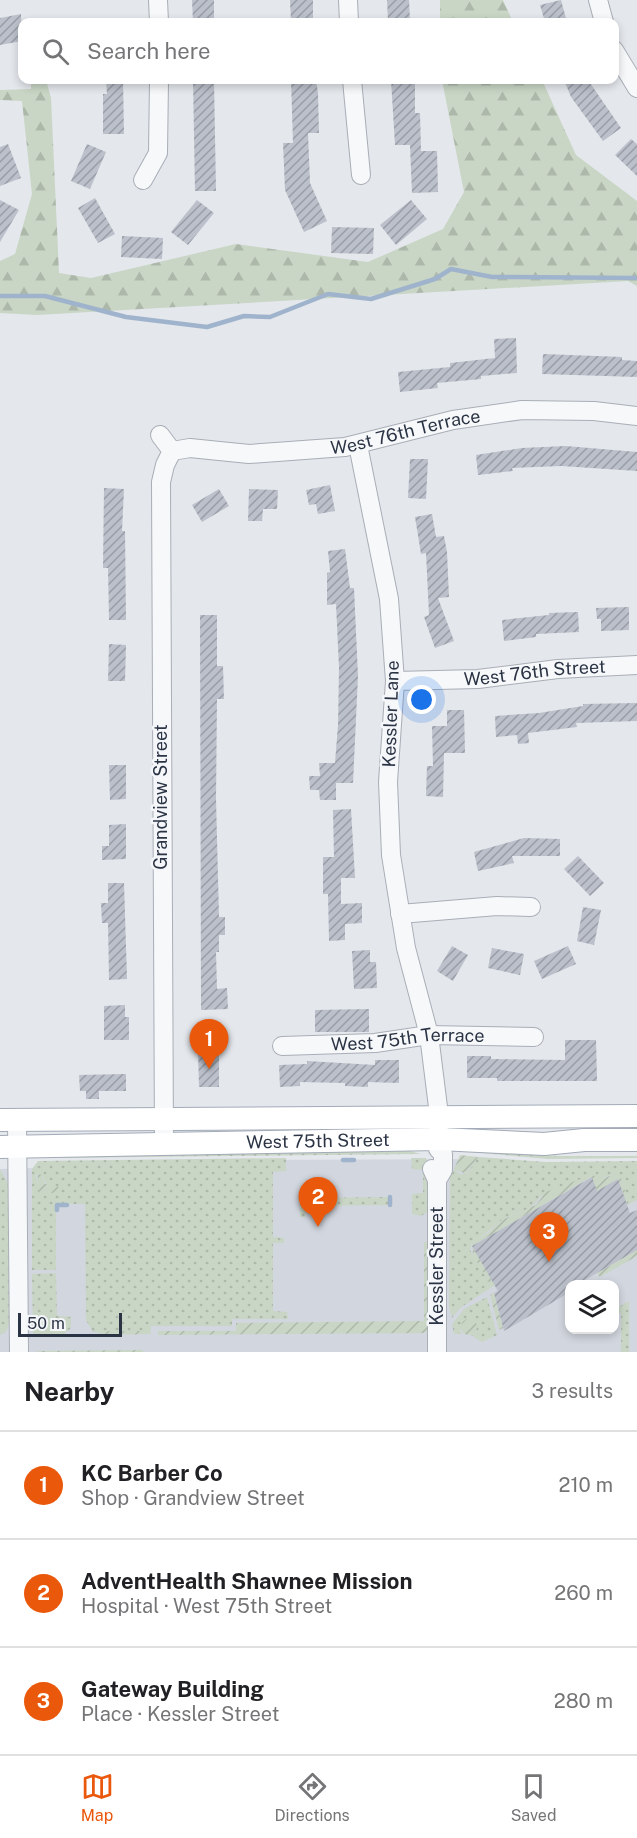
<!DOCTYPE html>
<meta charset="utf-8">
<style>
body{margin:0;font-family:"Public Sans",sans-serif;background:#f2f2f2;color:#202124}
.controls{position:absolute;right:18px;bottom:18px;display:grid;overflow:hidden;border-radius:12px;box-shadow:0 3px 9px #0003}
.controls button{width:54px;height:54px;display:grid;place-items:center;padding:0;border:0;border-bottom:2px solid #e0e0e0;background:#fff;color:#202124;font:30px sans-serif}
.scale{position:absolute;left:18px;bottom:15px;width:104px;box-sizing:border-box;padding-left:6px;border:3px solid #2b3445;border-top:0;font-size:16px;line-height:21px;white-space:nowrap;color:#2b3445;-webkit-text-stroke:4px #f4f6f9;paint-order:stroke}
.you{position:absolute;left:422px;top:700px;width:21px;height:21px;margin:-15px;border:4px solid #fff;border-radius:50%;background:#1a73e8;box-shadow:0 0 0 9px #1a73e833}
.badge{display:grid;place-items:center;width:39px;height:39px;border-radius:50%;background:#ea580c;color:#fff;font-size:20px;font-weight:700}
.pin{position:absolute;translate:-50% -50px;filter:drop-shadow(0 2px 3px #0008)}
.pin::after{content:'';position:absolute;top:32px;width:21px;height:18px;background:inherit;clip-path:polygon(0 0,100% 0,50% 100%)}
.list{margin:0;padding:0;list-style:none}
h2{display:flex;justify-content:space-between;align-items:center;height:78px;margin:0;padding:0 24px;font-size:26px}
h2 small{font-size:20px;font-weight:400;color:#757577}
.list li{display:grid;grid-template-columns:39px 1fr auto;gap:18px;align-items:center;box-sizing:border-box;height:108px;padding:0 24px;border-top:2px solid #e0e0e0}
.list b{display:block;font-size:22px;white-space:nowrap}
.list p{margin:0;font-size:20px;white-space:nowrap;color:#757577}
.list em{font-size:20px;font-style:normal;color:#757577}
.icon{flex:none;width:33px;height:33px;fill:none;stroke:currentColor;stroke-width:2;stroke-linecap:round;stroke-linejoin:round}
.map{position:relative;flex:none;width:637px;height:1352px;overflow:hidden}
.search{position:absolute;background:#fff;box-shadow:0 3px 9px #0003;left:18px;right:18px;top:18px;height:66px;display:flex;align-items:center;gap:15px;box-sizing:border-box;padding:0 21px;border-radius:12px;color:#757577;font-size:22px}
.sheet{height:402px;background:#fff}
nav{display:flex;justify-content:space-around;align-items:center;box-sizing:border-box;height:84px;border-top:2px solid #e0e0e0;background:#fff;font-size:16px;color:#757577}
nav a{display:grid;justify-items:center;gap:3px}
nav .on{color:#ea580c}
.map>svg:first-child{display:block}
.built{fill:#d2d6de;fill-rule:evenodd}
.grass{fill:url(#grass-dots);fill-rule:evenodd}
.forest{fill:url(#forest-firs)}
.garden{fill:url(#garden-furrows)}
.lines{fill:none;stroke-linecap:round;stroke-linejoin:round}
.stream{stroke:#9fb4cc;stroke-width:4.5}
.building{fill:url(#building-hatch)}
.minor-casing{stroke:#a9aeb7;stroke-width:20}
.major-casing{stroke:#a3abb8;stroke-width:24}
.minor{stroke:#f7f8fa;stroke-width:18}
.major{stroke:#fff;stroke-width:22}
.labels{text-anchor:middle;stroke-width:5;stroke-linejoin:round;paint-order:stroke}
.street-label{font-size:18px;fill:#2b3445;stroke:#f4f6f9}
</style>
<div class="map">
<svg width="637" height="1352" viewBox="0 0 637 1352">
<defs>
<pattern id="grass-dots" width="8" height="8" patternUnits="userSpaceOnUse" patternTransform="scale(1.5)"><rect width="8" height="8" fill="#c9d6c5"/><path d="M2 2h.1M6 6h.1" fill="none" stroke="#adb8ab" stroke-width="1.8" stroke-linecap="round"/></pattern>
<pattern id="forest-firs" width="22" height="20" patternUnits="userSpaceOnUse" patternTransform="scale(1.5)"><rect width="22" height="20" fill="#c9d6c5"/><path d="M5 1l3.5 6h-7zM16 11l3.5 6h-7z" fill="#adb8ab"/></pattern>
<pattern id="garden-furrows" width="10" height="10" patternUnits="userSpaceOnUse" patternTransform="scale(1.5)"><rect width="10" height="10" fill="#c9d6c5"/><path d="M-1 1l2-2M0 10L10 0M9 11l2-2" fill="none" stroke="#adb8ab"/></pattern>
<pattern id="building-hatch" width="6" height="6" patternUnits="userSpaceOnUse" patternTransform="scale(1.5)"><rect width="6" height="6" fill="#bbc0ca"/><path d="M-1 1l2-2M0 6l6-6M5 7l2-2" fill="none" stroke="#989da6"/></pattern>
</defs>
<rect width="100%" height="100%" fill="#e4e7ec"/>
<path class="built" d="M500 1159 546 1163 637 1162V1352H0V1169L36 1168 49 1161ZM570 1284H614V1330H570Z"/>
<path class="grass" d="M410 1151 421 1154 49 1158V1154Z
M459 1151 560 1156H637V1158L548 1159Z
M478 1157 546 1162 637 1161V1200L629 1204 621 1178 612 1175 601 1178 591 1175 540 1197C531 1213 513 1212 499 1222 490 1229 482 1237 472 1243L470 1250 492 1287 460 1308 452 1318 449 1306 450 1177 454 1169 460 1174H467Z
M286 1158V1171L273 1172V1237L284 1238V1243H273V1311L287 1312 288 1319H232V1326H151V1331H92L86 1320 85 1204H56V1270H32V1169L38 1161ZM36 1175H42L47 1185 57 1187 39 1192Z
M411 1158H426L428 1163 429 1211 421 1216 412 1214V1194L423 1193V1170L412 1169Z
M0 1169 8 1184 9 1324 6 1332 0 1335Z
M300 1186 305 1187V1198L389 1197V1205L306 1206 305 1217H300Z
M56 1273 57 1316 71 1317V1328L64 1334 36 1335 33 1333 32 1274Z
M487 1297 497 1335 482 1342 471 1335 474 1334 476 1323 468 1320 460 1331 462 1334H454L452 1324 464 1309Z
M629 1301V1352H621V1313L615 1312V1309Z"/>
<path class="forest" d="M440 0H503L513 22H440Z
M31 80H46L51 98 59 273 91 278 236 244 368 262 443 229 464 192 442 80H542L576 155 637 201V286L628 281 37 315 0 313V261L15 254 32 194 22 101 0 100V90L31 89Z"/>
<path class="garden" d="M460 1155 478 1157 466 1174 454 1169Z
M38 1174 42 1175 45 1184 59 1187 60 1192 41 1194 37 1189Z
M616 1174 621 1178 629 1204 627 1205 618 1179 597 1191 591 1177 472 1246 497 1285 492 1287 473 1255 472 1243 488 1233 500 1221 536 1205 546 1192 591 1175 604 1178Z
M424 1242H429V1329L424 1333 158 1335V1331H236V1323L424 1321Z
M637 1250V1256L600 1277 597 1273Z
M494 1293 503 1328 499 1330 490 1295Z
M461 1327a8 8 0 1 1 16 0a8 8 0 1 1-16 0Z
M92 1331H151L150 1334 105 1335Z
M39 1351 142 1350 144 1352H35Z"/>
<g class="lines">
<path class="stream" d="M0 296H45L126 317 207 327 244 316 270 317 328 294 371 299 435 279 451 269 492 277 637 278
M343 1160H354
M390 1197V1205
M57 1210V1205H67"/>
</g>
<path class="building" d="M192 0H214V22H193Z
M290 0H313V22H291Z
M387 0H409L410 22H388Z
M561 0 567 22H545L540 5Z
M21 14 22 41 0 45V18Z
M106 80H123L124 134H103V94H107Z
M193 80H214L216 191H195Z
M291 80H316L318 93 319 133H308L310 183 327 221 304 232 285 190 283 143H293Z
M391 80H415V113H420L421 151H437L438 192 412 193 410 145H395Z
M564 80H588L621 128 603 141 571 97Z
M631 139 637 144V176L615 155Z
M8 144 21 178 0 186V147Z
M87 144 106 152 90 189 71 181Z
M95 198 115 234 98 243 78 208Z
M0 200 19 210 0 242Z
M197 200 214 213 188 245 171 232Z
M411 200 427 219 396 245 380 225Z
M332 227 374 228 373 254 331 253Z
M122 236 163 238 162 259 121 257Z
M516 338 517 373 481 376V379L437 383 438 388 400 392 398 372 450 367V363L495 358 494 339Z
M543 354 622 357V360L637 361V377L542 374Z
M566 446 637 452V471L561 466 512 468 513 471 478 475 476 455 522 448Z
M410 459H428L426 499 408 498Z
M330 485 335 511 318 514 316 504 309 505 306 490Z
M104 488 124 489 122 531H125L126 620H109L108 568H103Z
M219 489 229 506 202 522 192 505Z
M249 489 278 490 277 509H263L262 521H248Z
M432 514 436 537 444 536 447 552 449 597 438 598 454 641 435 648 424 617 429 615 426 553 421 554 415 517Z
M345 549 350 588H354L358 676 353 783H336V800H320L319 790H310L309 776H320L319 763H335L338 725 339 668 336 604 327 605V573L330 572 328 551Z
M629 607V630L601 631V619H597L596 608Z
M578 612 579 632 536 634V637L504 641 502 620 549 615V613Z
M200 615H217V666H223L224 699H217L216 799 219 917H225V935H219V952H216L217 989 227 988 228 1009 201 1010Z
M109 644 126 645 125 681H108Z
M637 703V721L576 723 577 727 528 733 529 743 518 744 517 735 496 737 495 716 539 713 583 706V704Z
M447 710H464L465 753H444L443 797 426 796 427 766H433L432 726H447Z
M109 765H126V799L110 800Z
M351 809 355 878H341V904L362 903V923L345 924V940L329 941 328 894H323V857H334L333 810Z
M126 824V859L102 860V846H109V825Z
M524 838 560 839V856H512L514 863 478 871 474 852Z
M578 856 604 883 590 896 564 869Z
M108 883H124L127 979 109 980 108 923H102L101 903H108Z
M583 907 601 910 594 945 577 941Z
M452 946 468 955 453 981 437 971Z
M568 946 576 964 542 979 534 961Z
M492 948 524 954 520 975 488 968Z
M370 950V962H376L377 988 354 989 352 951Z
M125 1005V1017H129V1040H104V1006Z
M369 1009V1032H315V1010Z
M565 1040H596L597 1081H497V1078H467V1056H491V1059L565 1060Z
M198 1052H219V1087H199Z
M375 1060H399V1083L368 1082V1087L345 1086V1083L300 1082V1086L280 1087 279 1065 307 1064V1061L375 1065Z
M126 1074V1091H99V1099H86V1091H80L79 1075Z
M592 1177 597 1191 618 1179 630 1213 637 1210V1250L578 1284H570V1292L504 1331 494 1293 498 1291 472 1246Z"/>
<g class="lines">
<g class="minor-casing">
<g id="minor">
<path d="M158 0 159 22"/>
<path d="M348 0 349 22"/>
<path d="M598 0 604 22"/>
<path d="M614 50 637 88"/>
<path d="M352 80 361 175"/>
<path d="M143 180 158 153 159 80"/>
<path d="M160 435 172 451"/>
<path d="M358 445 389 599 395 681 388 782 391 855 406 948 429 1035 439 1115 438 1149 443 1154V1170L437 1180"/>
<path id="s1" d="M172 451 190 448 249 454 345 447 453 420 522 410 594 411 637 416"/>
<path id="s2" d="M395 681 478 679 558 669 637 665"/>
<path d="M400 914 497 906 531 907"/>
<path id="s3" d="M282 1046 375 1043 429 1035 534 1037"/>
<path d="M17 1120 19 1352"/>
<path d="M164 1144 161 482 165 465 172 451"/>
<path d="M432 1169 437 1180V1352"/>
</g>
</g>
<g class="major-casing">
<g id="major">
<path d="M0 1120 637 1116"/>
<path id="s4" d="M0 1147 439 1139 544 1144 584 1140H637"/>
</g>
</g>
<use href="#minor" class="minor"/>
<use href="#major" class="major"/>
</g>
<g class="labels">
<g class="street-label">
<text dy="6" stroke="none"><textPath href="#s1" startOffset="236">West 76th Terrace</textPath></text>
<text dy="6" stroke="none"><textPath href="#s2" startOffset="140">West 76th Street</textPath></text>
<text transform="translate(391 714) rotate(-88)" y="6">Kessler Lane</text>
<text transform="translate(161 797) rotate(-90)" y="6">Grandview Street</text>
<text dy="6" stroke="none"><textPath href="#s3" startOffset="126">West 75th Terrace</textPath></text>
<text dy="6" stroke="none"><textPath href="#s4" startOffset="318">West 75th Street</textPath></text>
<text transform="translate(437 1266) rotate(-90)" y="6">Kessler Street</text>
</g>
</g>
</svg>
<div class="controls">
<button><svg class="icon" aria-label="layers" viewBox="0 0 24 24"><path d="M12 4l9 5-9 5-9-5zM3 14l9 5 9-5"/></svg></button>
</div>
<div class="scale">50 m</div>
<div class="you"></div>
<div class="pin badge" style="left:209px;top:1069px">1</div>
<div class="pin badge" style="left:318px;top:1227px">2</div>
<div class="pin badge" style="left:549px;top:1262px">3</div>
<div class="search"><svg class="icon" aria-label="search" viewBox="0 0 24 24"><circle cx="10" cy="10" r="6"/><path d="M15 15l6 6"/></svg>Search here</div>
</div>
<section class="sheet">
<h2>Nearby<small>3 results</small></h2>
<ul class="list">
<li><span class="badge">1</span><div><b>KC Barber Co</b><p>Shop · Grandview Street</p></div><em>210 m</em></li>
<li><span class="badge">2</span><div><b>AdventHealth Shawnee Mission</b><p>Hospital · West 75th Street</p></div><em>260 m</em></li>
<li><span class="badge">3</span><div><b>Gateway Building</b><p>Place · Kessler Street</p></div><em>280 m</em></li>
</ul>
</section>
<nav>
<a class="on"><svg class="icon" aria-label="map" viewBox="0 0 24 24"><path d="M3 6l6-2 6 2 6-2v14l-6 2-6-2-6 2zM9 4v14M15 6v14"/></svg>Map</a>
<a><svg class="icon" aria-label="directions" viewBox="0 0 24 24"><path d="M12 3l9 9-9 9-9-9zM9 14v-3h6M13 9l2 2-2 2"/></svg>Directions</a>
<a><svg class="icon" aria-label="saved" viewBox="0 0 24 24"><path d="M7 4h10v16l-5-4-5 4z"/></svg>Saved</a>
</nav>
